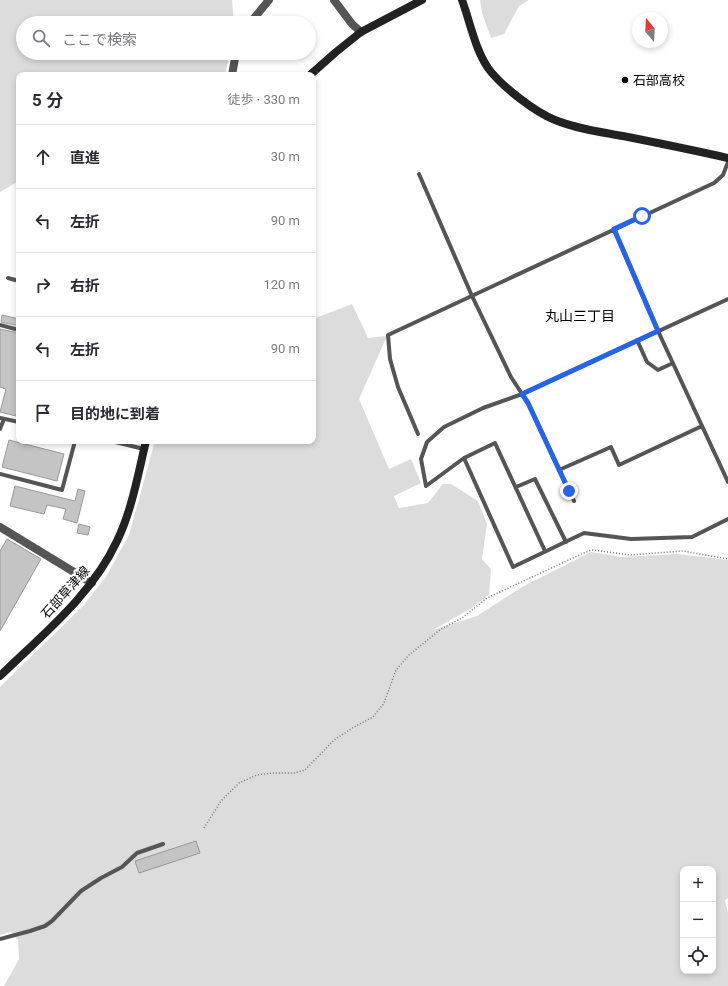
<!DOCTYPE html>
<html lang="ja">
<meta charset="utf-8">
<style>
body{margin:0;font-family:Roboto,"Noto Sans JP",sans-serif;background:#f7f7f7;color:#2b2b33}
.controls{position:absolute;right:12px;bottom:12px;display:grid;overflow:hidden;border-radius:8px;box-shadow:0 2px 6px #0003}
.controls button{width:36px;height:36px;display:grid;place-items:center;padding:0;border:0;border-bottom:1px solid #e1e1e2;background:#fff;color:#2b2b33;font:20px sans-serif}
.compass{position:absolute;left:632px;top:12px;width:36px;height:36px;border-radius:50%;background:#fff;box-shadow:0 2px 6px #0003;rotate:342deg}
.stop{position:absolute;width:12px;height:12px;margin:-9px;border:3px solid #2563eb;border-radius:50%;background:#fff}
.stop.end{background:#2563eb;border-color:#fff;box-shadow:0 1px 4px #0008}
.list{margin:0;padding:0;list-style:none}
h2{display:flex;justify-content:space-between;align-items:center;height:52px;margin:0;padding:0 16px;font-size:17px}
h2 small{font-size:13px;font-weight:400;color:#7c7c81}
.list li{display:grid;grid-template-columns:26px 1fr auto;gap:12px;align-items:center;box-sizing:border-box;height:64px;padding:0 16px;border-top:1px solid #e1e1e2}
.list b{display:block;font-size:15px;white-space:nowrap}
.list em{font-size:13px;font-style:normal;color:#7c7c81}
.icon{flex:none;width:22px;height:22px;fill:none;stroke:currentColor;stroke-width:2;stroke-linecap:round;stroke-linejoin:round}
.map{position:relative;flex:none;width:728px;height:986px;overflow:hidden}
.search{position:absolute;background:#fff;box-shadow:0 2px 6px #0003;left:16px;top:16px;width:300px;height:44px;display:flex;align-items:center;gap:10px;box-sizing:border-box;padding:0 14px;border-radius:22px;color:#7c7c81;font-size:15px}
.panel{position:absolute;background:#fff;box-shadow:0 2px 6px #0003;left:16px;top:72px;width:300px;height:372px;border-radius:8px}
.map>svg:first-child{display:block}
.green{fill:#dcdcdc;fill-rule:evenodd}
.building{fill:#c4c4c4;stroke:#999}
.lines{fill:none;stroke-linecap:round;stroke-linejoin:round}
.path{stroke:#777;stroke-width:1.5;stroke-dasharray:1 2;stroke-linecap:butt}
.lane{stroke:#555;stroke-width:4}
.street{stroke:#555;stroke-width:8}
.secondary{stroke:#222;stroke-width:8}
.route{stroke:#2563eb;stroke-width:5}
.poi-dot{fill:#000;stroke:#fff;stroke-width:1.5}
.labels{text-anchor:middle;stroke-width:4;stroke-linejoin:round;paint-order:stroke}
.poi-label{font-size:13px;fill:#000;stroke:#fff;text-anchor:start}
.street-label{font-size:13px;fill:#000;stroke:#fff}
.neighbourhood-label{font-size:14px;fill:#000;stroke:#fff}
</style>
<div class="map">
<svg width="728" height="986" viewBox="0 0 728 986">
<rect width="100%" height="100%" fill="#fff"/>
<path class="green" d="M0 0H232L234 23H23V53H230L225 75H19V181L0 192Z
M480 0H529L519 6 504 34 491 38 482 13Z
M352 304 368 338 387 336 359 399 389 469 411 459 421 483 394 496 399 508 428 503 443 484H451L478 501 487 524 482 559 491 569 489 595 470 609 433 630 477 616 522 587 591 552 621 557 678 554 728 560V898L725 900 728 913V986H4L19 959 18 940 11 932 0 935V687L83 606 106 577 129 535 155 441H313V319ZM683 869H713V971H683Z"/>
<path class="building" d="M2 315 19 319V326L1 322Z
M0 329 19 333V405L16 416 0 412 6 389 0 387Z
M9 440 64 454 57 481 2 467Z
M15 486 75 501 78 489 85 491 77 523 63 519 66 509 47 505 44 514 10 506Z
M79 524 90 527 88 535 77 533Z
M7 539 41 559 0 631V551Z
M196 841 200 853 139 873 135 861Z"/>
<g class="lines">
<path class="path" d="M204 828 221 801 239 783 257 775 272 773H294L305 770 334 740 354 727 373 717 384 703 396 670 409 655 441 629 462 618 487 598 588 551 593 550 630 555 683 551 728 559"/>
<path class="lane" d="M419 174 472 296 511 377 528 403 574 501
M614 229 658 331 728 482
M8 278 19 281
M0 325 19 330
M637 340 647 362 658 370 673 363
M0 418 19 422
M0 429 4 419
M418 434 398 387 390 359 388 335 714 183 723 175 728 162
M111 441 144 449
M464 458 513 567 584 533 631 539 692 537 728 519
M559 470 611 447 619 465 702 426
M0 474 62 490 75 441
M516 487 535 479 566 542
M545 551 495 443 464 458 426 486 421 459 427 442 444 427 483 408 522 394 728 299
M0 939 30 931 45 926 52 921 81 891 101 878 122 867 137 853 163 844"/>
<path class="street" d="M334 0 352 24 361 32
M250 23 269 0
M232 75 236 53
M0 527 92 583"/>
<path class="secondary" d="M462 0C470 22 475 49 488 68 501 86 535 112 555 120 577 129 601 132 623 136 658 143 693 150 728 158
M310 75 336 52 361 32 422 0
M0 676C42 635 92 595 117 541 132 510 138 474 146 441"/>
</g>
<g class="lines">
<path class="route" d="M569 491 528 403 522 394 658 331 614 229 642 216"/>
</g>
<circle class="poi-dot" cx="625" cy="80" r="4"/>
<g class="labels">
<g class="poi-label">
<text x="633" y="85">石部高校</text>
</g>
<g class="street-label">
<text transform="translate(65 592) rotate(-48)" y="5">石部草津線</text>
</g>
<g class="neighbourhood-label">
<text x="580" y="321">丸山三丁目</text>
</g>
</g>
</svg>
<div class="controls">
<button>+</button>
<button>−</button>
<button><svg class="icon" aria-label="locate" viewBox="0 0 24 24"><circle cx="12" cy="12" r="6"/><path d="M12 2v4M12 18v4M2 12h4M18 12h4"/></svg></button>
</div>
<svg class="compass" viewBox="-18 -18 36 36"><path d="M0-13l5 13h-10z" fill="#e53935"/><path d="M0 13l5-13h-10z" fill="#7c7c81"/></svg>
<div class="stop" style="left:642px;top:216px"></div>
<div class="stop end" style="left:569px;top:491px"></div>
<div class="search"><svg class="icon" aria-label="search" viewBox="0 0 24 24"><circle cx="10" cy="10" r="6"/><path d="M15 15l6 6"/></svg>ここで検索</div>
<section class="panel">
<h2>5 分<small>徒歩 · 330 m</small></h2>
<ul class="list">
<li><svg class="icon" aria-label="ahead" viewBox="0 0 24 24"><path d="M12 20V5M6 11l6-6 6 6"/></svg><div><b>直進</b></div><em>30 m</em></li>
<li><svg class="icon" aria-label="left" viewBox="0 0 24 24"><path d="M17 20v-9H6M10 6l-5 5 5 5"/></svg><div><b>左折</b></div><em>90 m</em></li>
<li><svg class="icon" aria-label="right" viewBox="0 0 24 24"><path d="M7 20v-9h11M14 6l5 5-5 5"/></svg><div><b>右折</b></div><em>120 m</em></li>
<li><svg class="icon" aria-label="left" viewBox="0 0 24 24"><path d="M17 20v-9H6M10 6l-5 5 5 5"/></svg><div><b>左折</b></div><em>90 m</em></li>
<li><svg class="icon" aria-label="arrive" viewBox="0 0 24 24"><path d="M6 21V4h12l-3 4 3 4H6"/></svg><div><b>目的地に到着</b></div></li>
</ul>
</section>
</div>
